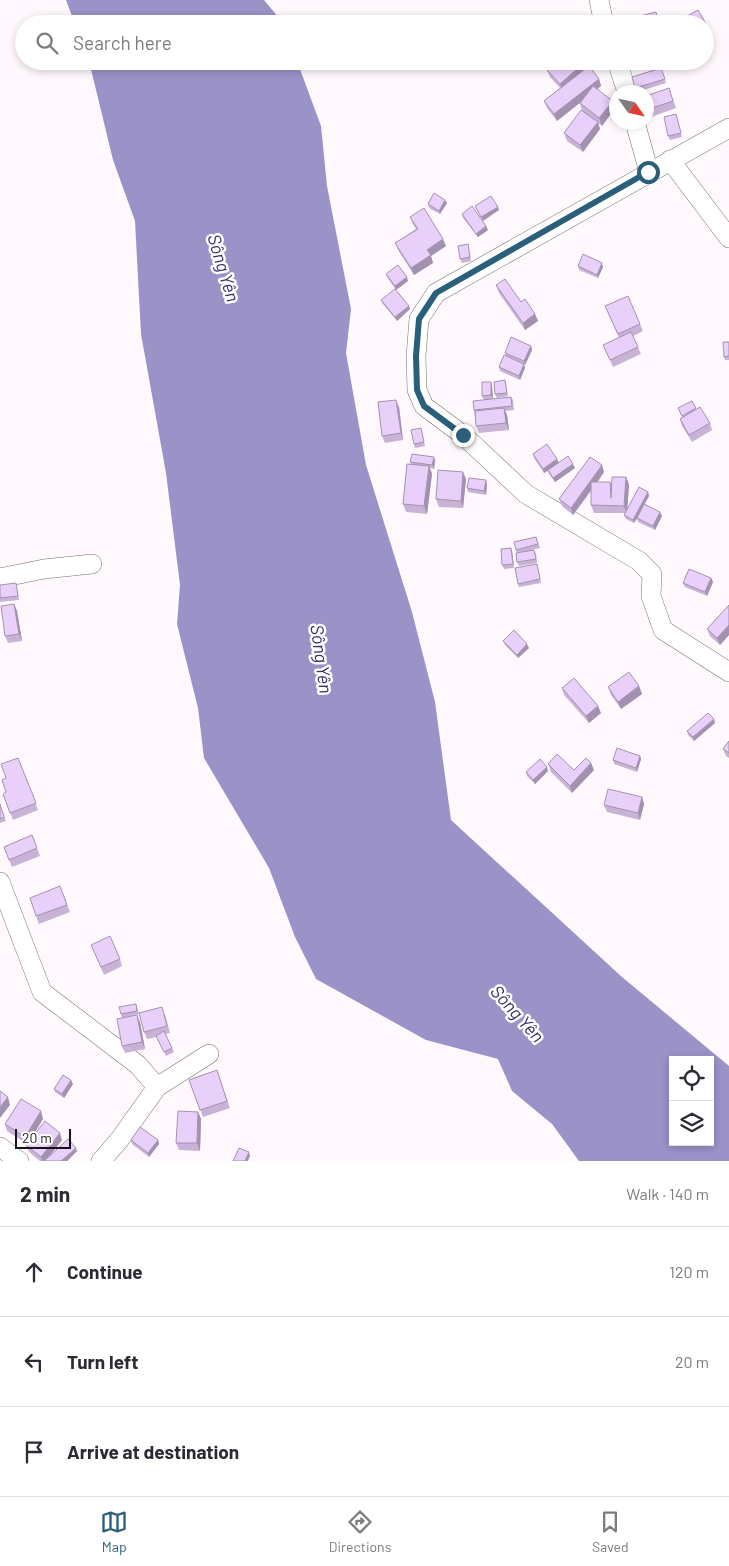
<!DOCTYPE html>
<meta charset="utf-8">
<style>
body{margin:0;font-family:Barlow,sans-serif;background:#f7f7f7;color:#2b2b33}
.controls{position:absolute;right:15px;bottom:15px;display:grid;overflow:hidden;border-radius:0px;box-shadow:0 2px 8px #0003}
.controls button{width:45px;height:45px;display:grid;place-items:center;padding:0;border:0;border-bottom:1px solid #e1e1e2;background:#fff;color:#2b2b33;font:25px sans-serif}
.compass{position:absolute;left:609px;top:85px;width:45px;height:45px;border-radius:50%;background:#fff;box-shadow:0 2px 8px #0003;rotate:124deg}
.scale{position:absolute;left:15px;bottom:12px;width:56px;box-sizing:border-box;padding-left:5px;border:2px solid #161416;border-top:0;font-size:14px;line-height:18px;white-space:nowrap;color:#161416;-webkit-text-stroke:4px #fff;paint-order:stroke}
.stop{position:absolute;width:15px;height:15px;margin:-11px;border:4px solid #295f7a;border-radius:50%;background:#fff}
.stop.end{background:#295f7a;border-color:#fff;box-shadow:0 1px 5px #0008}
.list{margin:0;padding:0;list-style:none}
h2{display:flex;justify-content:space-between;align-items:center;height:65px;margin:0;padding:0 20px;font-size:21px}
h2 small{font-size:16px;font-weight:400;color:#7c7c81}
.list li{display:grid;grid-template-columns:32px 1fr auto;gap:15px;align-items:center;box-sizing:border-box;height:90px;padding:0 20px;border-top:1px solid #e1e1e2}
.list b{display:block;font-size:19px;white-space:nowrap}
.list em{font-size:16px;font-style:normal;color:#7c7c81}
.icon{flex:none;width:28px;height:28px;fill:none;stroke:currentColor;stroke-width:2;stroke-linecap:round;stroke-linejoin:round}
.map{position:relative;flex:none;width:729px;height:1161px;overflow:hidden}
.search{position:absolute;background:#fff;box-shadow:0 2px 8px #0003;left:15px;right:15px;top:15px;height:55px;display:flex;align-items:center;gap:12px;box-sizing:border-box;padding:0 18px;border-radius:28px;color:#7c7c81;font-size:19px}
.sheet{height:335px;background:#fff}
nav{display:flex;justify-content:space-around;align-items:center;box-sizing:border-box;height:70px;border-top:1px solid #e1e1e2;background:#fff;font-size:14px;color:#7c7c81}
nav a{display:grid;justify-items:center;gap:2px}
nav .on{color:#295f7a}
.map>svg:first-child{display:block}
.water{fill:#9b92c8;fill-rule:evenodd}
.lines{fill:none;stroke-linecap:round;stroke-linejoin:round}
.minor-casing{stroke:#757074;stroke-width:20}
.minor{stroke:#fff;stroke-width:19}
.wall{fill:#c8b3d7}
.shaded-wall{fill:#a392af}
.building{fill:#e9d0fa;stroke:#a392af}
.route{stroke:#295f7a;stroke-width:6}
.labels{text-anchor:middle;stroke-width:5;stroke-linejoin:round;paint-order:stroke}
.water-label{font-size:18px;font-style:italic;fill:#3b296a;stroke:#fff}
</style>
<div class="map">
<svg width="729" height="1161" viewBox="0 0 729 1161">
<rect width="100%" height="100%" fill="#fff9fe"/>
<path class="water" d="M66 0H264L284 24H75Z
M89 61H297L321 126 327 186 351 309 346 353 366 465 412 612 435 702 451 820 622 977 729 1066V1161H579L552 1124 512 1091 498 1059 426 1040 316 979 295 937 269 868 204 758 198 708 177 624 180 585 166 473 141 334 135 221 113 160ZM673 1060H710V1142H673Z"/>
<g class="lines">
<g class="minor-casing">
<path id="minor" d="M599 0 604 24
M617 61 627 92
M635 122 649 172
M729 128 436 293 419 319 416 356 417 390 424 406 463 435 526 494 639 561 652 574 651 596 663 630 729 672
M670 160 729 238
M0 578 44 569 92 564
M0 882 42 992 138 1065 157 1087
M0 1147 19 1161
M101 1161 120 1139 157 1087 209 1054"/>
</g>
<use href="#minor" class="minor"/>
</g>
<path class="wall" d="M698 10 709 29 712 36 705 40V24H684L682 19Z
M587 67 599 79 601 86 597 89 615 108 602 126 598 123 600 129 583 152 567 141 564 133 582 111 580 103 581 102 557 121 547 108 544 101 560 88 550 77 547 70Z
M661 68 666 83 637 92 632 77Z
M669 88 676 108 646 119V96Z
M676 114 682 137 670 140 668 136Z
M447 203 440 214 429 208 428 204Z
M462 214 486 226 488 230 478 237 463 218Z
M410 217 446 246 431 256 433 263 414 275 398 250 395 243 416 229 413 224Z
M469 248 471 261 462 263 460 259Z
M578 266 603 267 598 278 579 270Z
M386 274 408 281 396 290 387 277Z
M496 285 521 302 535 314 538 321 525 330 499 293Z
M381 300 409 306 410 309 397 321 382 303Z
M605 306 640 324 643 331 633 336 641 354 613 367 603 345 619 338Z
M729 342V360H725L724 357Z
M531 346 532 350 525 365 524 364 525 368 520 380 500 371 499 367 506 356 505 353Z
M491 382 492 386 493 399 511 397 513 400 514 410 505 411 507 415 509 430 479 433 476 426 474 410 484 400 482 396Z
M506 384 508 396 497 398 495 394Z
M399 407 403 440 385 443 382 436Z
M678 408 696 409 710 423 712 430 692 442 682 426 680 419 682 417Z
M421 428 425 446 415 448 414 444Z
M533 454 559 462 575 468 555 482 549 474 548 471 544 473 534 458Z
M434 457 435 461 434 469 430 468 432 474 427 514 406 512 403 504 411 464 410 462Z
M604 472 598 482H610L612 487 626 477 629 485 627 510 648 492 649 496 645 504 662 516 655 530 638 522 637 519 634 523 626 519 624 515 625 513H594L591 505V491L573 515 562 506 559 499Z
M466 479 463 508 439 507 436 499Z
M487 484 486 495 468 492 467 488Z
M536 537 540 548 531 550 536 553 537 563 519 566 517 562V553L516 550Z
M511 548 512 551 514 568 504 569 502 565Z
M538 567 541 583 519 587 518 584Z
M711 578 713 582 707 596 685 587 683 583Z
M0 585 17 587 19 600 0 602Z
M14 604 17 611 22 641 8 643 5 636Z
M729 605V635L720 645 710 636 707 629Z
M503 641 529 648 518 658 505 645Z
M639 686 642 694 621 709 611 695 608 687Z
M562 688 601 713 589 723 564 695Z
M715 723 694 741 688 735 687 731Z
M729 741V758L726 756 723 749Z
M640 756 641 759 637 772 614 764 613 760Z
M18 758 38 810 13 820 3 794 6 793V778Z
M591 763 594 770 572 793 551 772 548 764 574 770Z
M548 771 535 784 527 776 526 772Z
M642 797 644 804 640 820 607 812 604 805Z
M0 804 6 821 0 823Z
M32 835 40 856 12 867 4 847Z
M60 886 70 912 39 924 30 898Z
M91 945 120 959 122 966 104 975Z
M136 1004 139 1014 122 1018 121 1014Z
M165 1014 170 1033 165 1034 174 1052 166 1056 156 1037 147 1039 144 1032Z
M140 1022 145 1049 125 1053 122 1046Z
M217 1070 230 1108 203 1117 189 1080Z
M73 1084 64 1098 55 1092 54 1089Z
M198 1112 201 1119 200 1151 179 1150 176 1143Z
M43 1119 30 1139 62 1140 51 1154 77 1151 67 1161H40L29 1152 26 1145 27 1144 7 1131 5 1124Z
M131 1140H158L159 1144 149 1157 132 1144Z"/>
<path class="shaded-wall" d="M585 62 588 69 563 91 560 84Z
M599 79 601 86 557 121 554 114Z
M613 101 615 108 602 126 599 118Z
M598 122 600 129 583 152 580 145Z
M445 200 447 203 440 214 439 211Z
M498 207 499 210 483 221 481 217Z
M486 226 488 230 478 237 476 234Z
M443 239 446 246 431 256 433 263 414 275 411 268 427 250Z
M602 263 603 267 598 278 597 275Z
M407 277 408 281 396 290 395 286Z
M409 306 410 309 397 321 395 317Z
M535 314 538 321 525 330 523 323Z
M531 346 532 350 525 365 524 361Z
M524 364 525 368 520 380 519 376Z
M491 382 492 386 493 399 491 395Z
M396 400 399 407 403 440 401 433Z
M504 408 507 415 509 430 506 423Z
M434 457 435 461 434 469 432 465Z
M557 459 559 463 544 473 543 469Z
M573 464 575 468 555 482 553 478Z
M602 465 604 472 573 515 571 508Z
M429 466 432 474 427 514 424 506Z
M463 472 466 479 463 508 461 501Z
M626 477 629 485 627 513 624 506Z
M486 480 487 484 486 495 484 491Z
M648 492 649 496 634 523 633 520Z
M660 512 662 516 655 530 653 526Z
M511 548 512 551 514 568 513 564Z
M711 578 713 582 707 596 705 592Z
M14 604 17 611 22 641 19 634Z
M729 625V635L720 645 717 638Z
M527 644 529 648 518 658 517 655Z
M639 686 642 694 621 709 618 702Z
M598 706 601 713 589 723 586 716Z
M714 719 715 723 694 741 693 737Z
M640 756 641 759 637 772 636 768Z
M591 763 594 770 572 793 570 786Z
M547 767 548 771 535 784 533 780Z
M642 797 644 804 640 820 638 813Z
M137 1015 140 1022 145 1049 142 1042Z
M71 1080 73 1084 64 1098 62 1094Z
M8 1097 10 1105 0 1118V1107Z
M41 1111 43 1119 28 1144 25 1137Z
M198 1112 201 1119 200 1151 197 1143Z
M60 1133 62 1140 46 1161H42L41 1157Z
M158 1140 159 1144 149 1157 148 1153Z
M76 1148 77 1151 67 1161H61Z
M249 1152 250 1156 248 1161H245Z"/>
<path class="building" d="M698 10 709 29 705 31V24H685L682 19Z
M656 12 659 24H625L624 20Z
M557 61H585V62L560 84 547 70Z
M589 66 599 79 554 114 544 101Z
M661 68 665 79 635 88 632 77Z
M593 86 613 101 599 118 580 103Z
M669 88 673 101 646 110V96Z
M581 110 598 122 580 145 564 133Z
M676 114 681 133 668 136 664 117Z
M434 193 445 200 439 211 428 204Z
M491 196 498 207 481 217 475 206Z
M472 206 486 226 476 234 462 214Z
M424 208 443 239 427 250 431 255 411 268 395 243 418 229 410 217Z
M468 244 470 257 460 259 458 246Z
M583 254 602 263 597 275 578 266Z
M398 265 407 277 395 286 386 274Z
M505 279 521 302 525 299 535 314 523 323 496 285Z
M395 289 409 306 395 317 381 300Z
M628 296 640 324 618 334 605 306Z
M631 332 638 347 610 360 603 345Z
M511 337 531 346 524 361 505 353Z
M723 342H729V356L724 357Z
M504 355 524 364 519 376 499 367Z
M505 380 507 393 495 394 494 382Z
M482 382H491V395L482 396Z
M511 397 512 406 474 410 473 401Z
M396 400 401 433 382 436 378 402Z
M692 401 696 408 682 416 678 408Z
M700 407 710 423 689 435 680 419Z
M504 408 506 423 476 426 475 411Z
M421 428 424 442 414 444 411 430Z
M547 444 557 459 543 469 533 454Z
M412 454 434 457 432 465 410 462Z
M568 456 573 464 553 478 548 470Z
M590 457 602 465 571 508 559 499Z
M407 464 429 466 424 506 403 504Z
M438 470 463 472 461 501 436 499Z
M612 477H626L624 506 591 505V482H610L611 498Z
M469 478 486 480 484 491 467 488Z
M639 487 648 492 633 520 624 515Z
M644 504 660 512 653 526 637 518Z
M536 537 538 544 516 550 514 542Z
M511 548 513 564 502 565 501 549Z
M534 550 536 559 517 562 516 553Z
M537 564 540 579 518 584 515 568Z
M689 569 711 578 705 592 683 583Z
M16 583 18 596 0 598V585Z
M14 604 19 634 5 636 1 606Z
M729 605V625L717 638 707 629Z
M514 630 527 644 517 655 503 641Z
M629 672 639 686 618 702 608 687Z
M574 678 598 706 586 716 562 688Z
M708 713 714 719 693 737 687 731Z
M729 741V753L723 749Z
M617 748 640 756 636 768 613 760Z
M557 754 574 770 586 758 591 763 570 786 548 764Z
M18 758 36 803 10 813 3 794 6 792 2 780 6 778 1 764Z
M540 759 547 767 533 780 526 772Z
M608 789 642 797 638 813 604 805Z
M0 804 4 817 0 819Z
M32 835 37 848 9 860 4 847Z
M60 886 67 905 36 916 30 898Z
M110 936 120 959 101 967 91 945Z
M136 1004 137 1011 121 1014 119 1007Z
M162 1007 167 1026 144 1032 139 1013Z
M137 1015 142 1042 122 1046 117 1019Z
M164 1031 172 1048 164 1052 156 1036Z
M217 1070 227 1101 200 1110 189 1080Z
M63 1075 71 1080 62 1094 54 1089Z
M0 1091 8 1097 0 1107Z
M21 1099 41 1111 25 1137 5 1124Z
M178 1111 198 1112 197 1143H176Z
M45 1121 60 1133 41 1157 26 1145Z
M140 1127 158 1140 148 1153 131 1140Z
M68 1139 76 1148 61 1161H44Z
M239 1148 249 1152 245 1161H233Z"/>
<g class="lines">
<path class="route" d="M463 435 424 406 417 390 416 356 419 319 436 293 648 172"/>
</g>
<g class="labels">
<g class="water-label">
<text transform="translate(223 268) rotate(73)" y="6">Sông Yên</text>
<text transform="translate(321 659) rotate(82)" y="6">Sông Yên</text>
<text transform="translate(517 1014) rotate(48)" y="6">Sông Yên</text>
</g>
</g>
</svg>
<div class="controls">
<button><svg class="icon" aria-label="locate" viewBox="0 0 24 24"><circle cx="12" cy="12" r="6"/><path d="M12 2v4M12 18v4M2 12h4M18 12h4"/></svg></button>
<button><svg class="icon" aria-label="layers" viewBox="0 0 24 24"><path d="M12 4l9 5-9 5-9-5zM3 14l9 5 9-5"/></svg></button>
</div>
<svg class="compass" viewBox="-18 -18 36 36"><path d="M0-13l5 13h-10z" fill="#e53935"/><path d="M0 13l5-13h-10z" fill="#7c7c81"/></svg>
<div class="scale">20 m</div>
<div class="stop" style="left:648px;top:172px"></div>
<div class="stop end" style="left:463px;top:435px"></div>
<div class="search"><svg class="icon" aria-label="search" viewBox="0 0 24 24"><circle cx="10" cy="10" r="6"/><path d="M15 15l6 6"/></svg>Search here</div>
</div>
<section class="sheet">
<h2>2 min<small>Walk · 140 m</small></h2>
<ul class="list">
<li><svg class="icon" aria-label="ahead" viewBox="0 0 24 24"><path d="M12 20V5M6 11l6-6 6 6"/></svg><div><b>Continue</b></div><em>120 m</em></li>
<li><svg class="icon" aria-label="left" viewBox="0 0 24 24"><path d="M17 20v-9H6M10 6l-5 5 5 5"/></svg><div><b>Turn left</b></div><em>20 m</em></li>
<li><svg class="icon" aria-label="arrive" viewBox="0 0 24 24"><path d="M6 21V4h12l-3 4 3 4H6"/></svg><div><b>Arrive at destination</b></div></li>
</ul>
</section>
<nav>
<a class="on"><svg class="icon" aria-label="map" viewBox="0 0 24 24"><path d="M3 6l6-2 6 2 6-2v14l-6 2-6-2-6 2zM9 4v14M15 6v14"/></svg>Map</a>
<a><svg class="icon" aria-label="directions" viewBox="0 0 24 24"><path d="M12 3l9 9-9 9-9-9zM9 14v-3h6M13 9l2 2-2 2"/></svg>Directions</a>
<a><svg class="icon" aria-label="saved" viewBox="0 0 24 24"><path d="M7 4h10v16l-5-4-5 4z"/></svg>Saved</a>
</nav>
